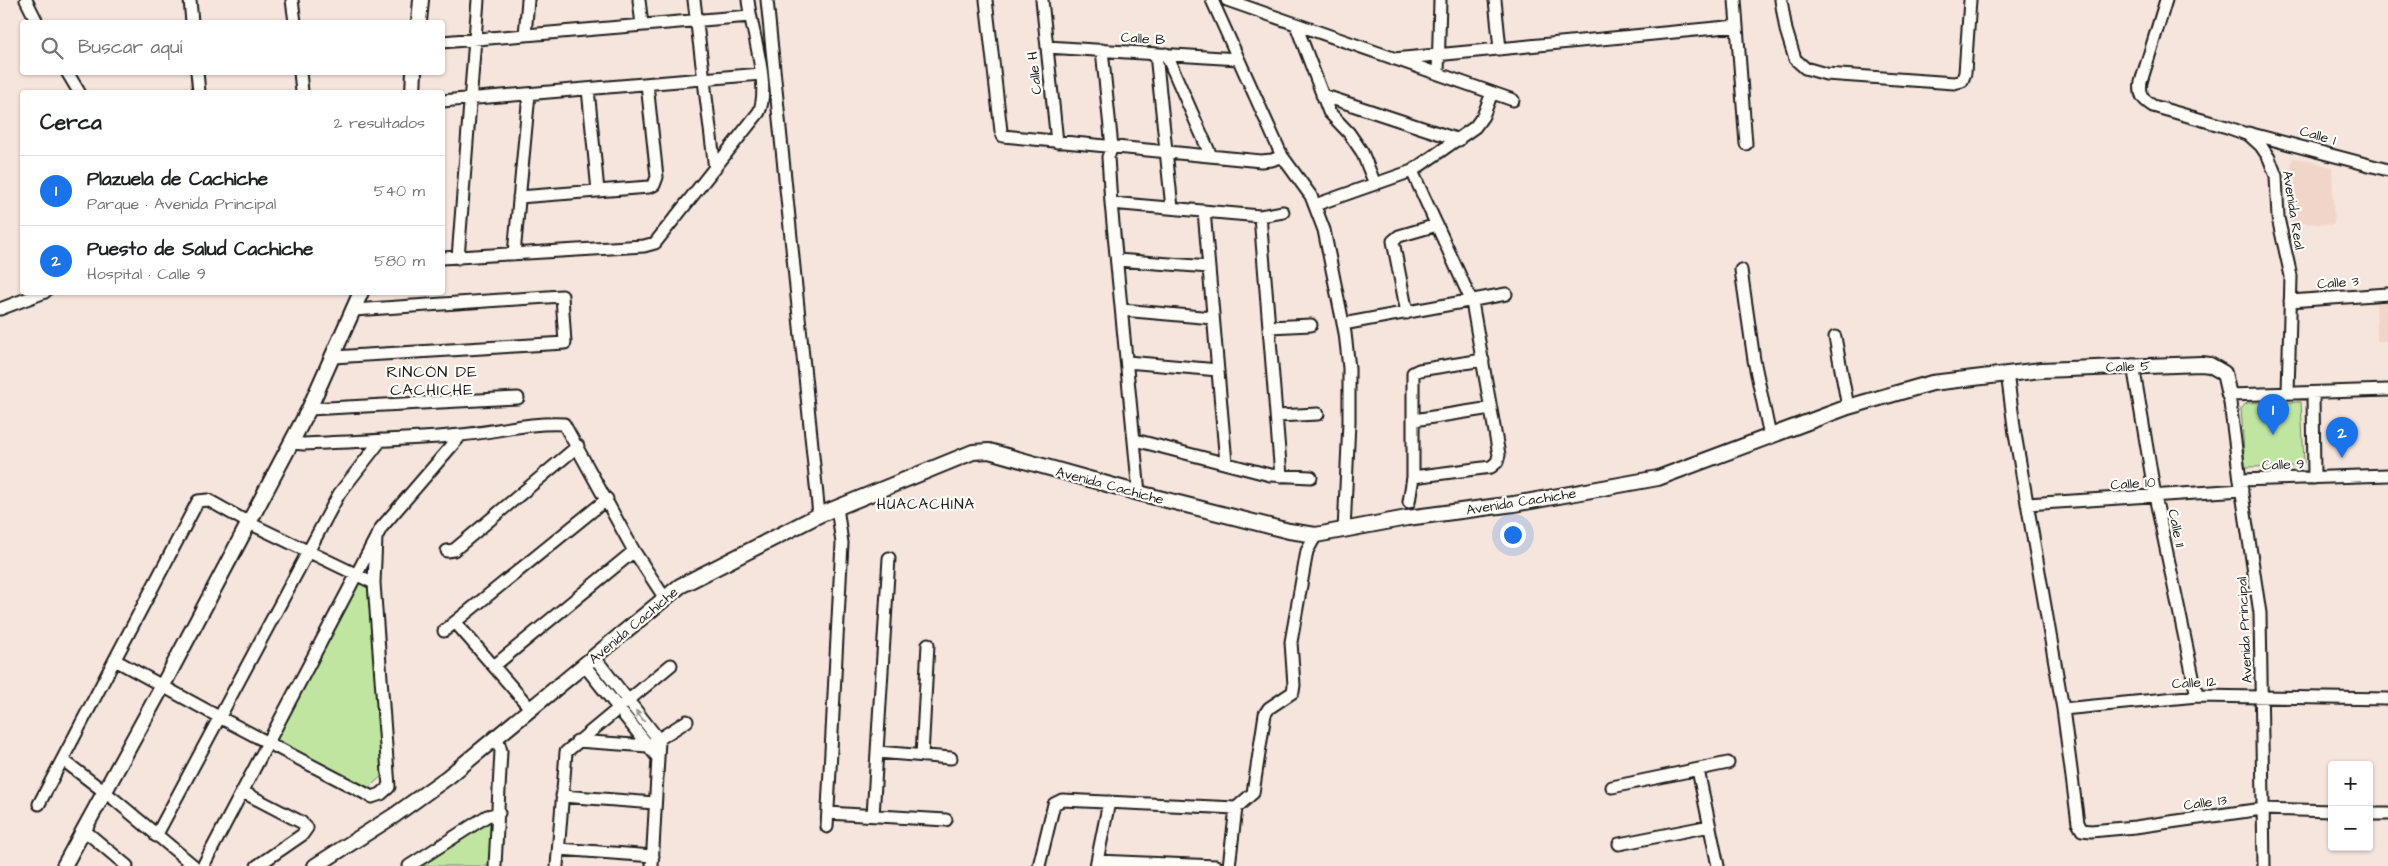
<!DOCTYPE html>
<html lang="es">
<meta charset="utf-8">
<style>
body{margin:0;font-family:"Architects Daughter",sans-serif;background:#f2f2f2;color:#202124}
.controls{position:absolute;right:15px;bottom:15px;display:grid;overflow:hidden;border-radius:5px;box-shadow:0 1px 4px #0004}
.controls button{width:45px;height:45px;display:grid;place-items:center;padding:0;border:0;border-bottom:1px solid #e0e0e0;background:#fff;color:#202124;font:25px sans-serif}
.you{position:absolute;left:1512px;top:534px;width:18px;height:18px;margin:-12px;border:4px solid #fff;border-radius:50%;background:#1a73e8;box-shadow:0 0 0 8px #1a73e833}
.badge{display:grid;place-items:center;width:32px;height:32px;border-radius:50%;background:#1a73e8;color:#fff;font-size:16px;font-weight:700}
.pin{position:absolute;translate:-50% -41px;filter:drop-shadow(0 1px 2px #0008)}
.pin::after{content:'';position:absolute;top:26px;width:18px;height:15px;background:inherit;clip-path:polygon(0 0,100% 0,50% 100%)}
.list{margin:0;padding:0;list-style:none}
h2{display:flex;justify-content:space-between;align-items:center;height:65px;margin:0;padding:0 20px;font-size:21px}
h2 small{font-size:16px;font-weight:400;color:#757577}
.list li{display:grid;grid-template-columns:32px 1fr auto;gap:15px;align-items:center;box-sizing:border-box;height:70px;padding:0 20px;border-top:1px solid #e0e0e0}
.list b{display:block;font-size:19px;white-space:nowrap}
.list p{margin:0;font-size:16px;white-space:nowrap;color:#757577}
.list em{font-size:16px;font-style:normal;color:#757577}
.icon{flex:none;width:28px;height:28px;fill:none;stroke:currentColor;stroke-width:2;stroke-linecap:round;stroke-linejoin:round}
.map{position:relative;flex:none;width:2388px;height:866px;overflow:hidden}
.search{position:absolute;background:#fff;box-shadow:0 1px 4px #0004;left:20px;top:20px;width:425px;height:55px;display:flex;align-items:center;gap:12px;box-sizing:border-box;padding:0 18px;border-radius:5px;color:#757577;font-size:19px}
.panel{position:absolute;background:#fff;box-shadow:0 1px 4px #0004;left:20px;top:90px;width:425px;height:205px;border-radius:5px}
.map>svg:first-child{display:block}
.built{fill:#f2d5c9}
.green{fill:#c0e5a0;stroke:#6e805e}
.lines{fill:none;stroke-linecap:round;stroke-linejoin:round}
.minor-casing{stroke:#1c1c1c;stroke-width:15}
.tertiary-casing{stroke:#1c1c1c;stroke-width:18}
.minor{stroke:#fdfcf7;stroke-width:11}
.tertiary{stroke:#fdfcf7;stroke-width:14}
.oneway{fill:#989794}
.labels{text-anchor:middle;stroke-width:4.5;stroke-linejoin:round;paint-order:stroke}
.street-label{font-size:14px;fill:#1c1c1c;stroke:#fdfcf7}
.neighbourhood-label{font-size:15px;letter-spacing:1px;fill:#1c1c1c;stroke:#fdfcf7}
.quarter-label{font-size:16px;letter-spacing:1px;fill:#1c1c1c;stroke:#fdfcf7}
</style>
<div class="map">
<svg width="2388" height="866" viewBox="0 0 2388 866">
<rect width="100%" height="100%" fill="#f6e5dc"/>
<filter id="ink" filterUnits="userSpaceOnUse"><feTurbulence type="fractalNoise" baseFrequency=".02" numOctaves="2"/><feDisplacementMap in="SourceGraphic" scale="10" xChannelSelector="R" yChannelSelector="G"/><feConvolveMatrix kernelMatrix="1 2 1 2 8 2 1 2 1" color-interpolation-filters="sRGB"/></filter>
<g filter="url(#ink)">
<path class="built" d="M2292 158 2302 159 2332 167 2334 225 2289 222Z
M2388 302V341H2377L2376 303Z"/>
<path class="green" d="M2301 402 2304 463 2301 466 2245 467 2241 408 2247 403Z
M357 580 371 586 382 776 368 788 273 739Z
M489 819 494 820 491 866H415Z"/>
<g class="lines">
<g class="minor-casing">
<path id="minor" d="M26 0 37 22
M190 0 192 22
M292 0 295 22
M639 0 642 25
M694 0 715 169
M767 0 819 515
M986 0 1001 131 1003 136 1261 161 1272 160 1282 156
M1042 0 1057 142
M1212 0 1282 156 1311 196 1324 230 1345 333 1349 368V422L1344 531
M1227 0 1513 100
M1495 0 1500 49
M1735 0 1746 144
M1781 0 1786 30 1795 59 1805 68 1826 74 1954 83 1962 81 1965 73 1970 0
M2166 0 2141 82C2139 95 2143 100 2153 106L2227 127 2249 135 2261 146 2269 158 2276 176 2278 218 2291 276 2288 393
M1296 25 1329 112 1349 133 1362 152 1375 184
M525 35 528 0
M442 42 750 16
M1047 47 1238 59
M1102 50 1112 147 1108 157 1111 203 1139 493
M1156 54 1172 208
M1166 54 1211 156
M1394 59 1737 26
M67 72 79 92
M197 72 199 92
M300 72 302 92
M1438 74 1440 0
M588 89 598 191
M1322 95 1459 140
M442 101 761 74
M2248 133 2388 170
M1412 171 1472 302 1499 455 1497 462 1491 467 1413 477
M519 197 649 187 654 185 657 177 647 84
M1111 203 1260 216 1283 212
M1315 205 1412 171 1475 127 1483 116 1492 93
M1204 211 1226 463
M1260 216 1281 476
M514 254 529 94
M442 258 644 246 655 243 759 112C771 86 751 30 748 0
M458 258 478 0
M1117 260 1209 267
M1741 270 1754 360 1770 436
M2290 301 2388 294
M0 309 45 292
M1122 310 1213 318
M1407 313 1393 241 1399 236 1437 225
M1343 324 1506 294
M1270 327 1311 325
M1835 337 1848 407
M333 357 565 343 562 296 354 310
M1127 362 1218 370
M2133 365 2155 496 2197 696
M2007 373 2015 434 2063 709 2078 823 2082 830 2091 831 2135 827 2262 809 2332 811
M2313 393 2314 478
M309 409 518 398
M1277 416 1318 414
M1414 420 1491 408
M1135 440 1270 475 1311 477
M291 443 304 444C356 441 409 440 461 435 496 432 529 422 564 424L634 551 664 597
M2240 480 2388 475
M1409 502 1413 477V373L1419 370 1483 360
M2027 504 2242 490
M447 551 454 550 578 446
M455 622 530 708
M444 631 607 499
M595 658 659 740 652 866
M115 660 219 717 372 797 381 794 389 787 374 583 376 538
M494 666 634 551
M585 666 658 758
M2063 709 2197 696 2388 699
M577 741 648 746 687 721
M877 752 951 758
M922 756 928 644
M63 760 115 800 194 866
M1698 770 1718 866
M1612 787 1728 763
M243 792 301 822 307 828 302 835 257 866
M562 796 655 803
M39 804 198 501 208 500 249 523 374 583
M828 813 946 820
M2369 814H2388
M873 816 889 558
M827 827 842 543 837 507
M84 830 127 866
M156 836 339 494 381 440
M1619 844 1710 826
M559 849 653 856
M1097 861 1216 866
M203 866 381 528 461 435
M409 866 487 816 499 813
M495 866 501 751 497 737
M557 866 566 752 671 665
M1039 866 1054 804 1062 800 1236 808
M1096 866 1109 802
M1229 866 1236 808 1253 793 1265 714 1269 708 1293 692 1294 685 1291 642 1307 551 1316 535
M2264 866 2260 613 2240 480 2229 395 2388 390"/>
</g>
<g class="tertiary-casing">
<path id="tertiary" d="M419 22 421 0
M413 92 414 72
M64 866 162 687 309 409 361 292
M315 866 395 815 448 777 680 586 819 515 973 452 989 451 1139 493 1289 531 1316 535 1407 518 1514 504 1658 478 1848 407 1932 383 2041 370 2201 364 2210 365 2224 373 2229 395"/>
</g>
<use href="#minor" class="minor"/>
<use href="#tertiary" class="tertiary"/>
</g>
<defs><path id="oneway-solid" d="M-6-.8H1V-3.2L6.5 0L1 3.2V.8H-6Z" transform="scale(1.25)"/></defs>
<use class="oneway" href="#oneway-solid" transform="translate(640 716) rotate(-128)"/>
</g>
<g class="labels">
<g class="street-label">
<text transform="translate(1143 38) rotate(4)" y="5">Calle B</text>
<text transform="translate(1034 73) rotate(-96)" y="5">Calle H</text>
<text transform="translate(2318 135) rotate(16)" y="5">Calle 1</text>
<text transform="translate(2294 210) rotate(81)" y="5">Avenida Real</text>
<text transform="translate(2338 282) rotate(-4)" y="5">Calle 3</text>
<text transform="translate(2128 366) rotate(-2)" y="5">Calle 5</text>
<text transform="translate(2283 464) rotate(-2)" y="5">Calle 9</text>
<text transform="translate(2133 483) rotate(-4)" y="5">Calle 10</text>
<text transform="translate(1110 485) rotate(15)" y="5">Avenida Cachiche</text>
<text transform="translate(1521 501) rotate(-9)" y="5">Avenida Cachiche</text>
<text transform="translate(2177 528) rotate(78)" y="5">Calle 11</text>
<text transform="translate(633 625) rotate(-40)" y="5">Avenida Cachiche</text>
<text transform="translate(2244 630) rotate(-93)" y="5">Avenida Principal</text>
<text transform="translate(2194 682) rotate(-3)" y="5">Calle 12</text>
<text transform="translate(2205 802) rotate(-8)" y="5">Calle 13</text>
</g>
<g class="neighbourhood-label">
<text x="926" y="509">HUACACHINA</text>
</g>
<g class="quarter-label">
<text x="432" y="377">RINCÓN DE<tspan x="432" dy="18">CACHICHE</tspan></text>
</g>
</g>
</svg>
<div class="controls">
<button>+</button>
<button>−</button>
</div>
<div class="you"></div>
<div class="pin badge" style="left:2273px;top:435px">1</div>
<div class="pin badge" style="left:2342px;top:458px">2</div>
<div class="search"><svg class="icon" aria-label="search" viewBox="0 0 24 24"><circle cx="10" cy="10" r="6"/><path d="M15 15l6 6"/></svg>Buscar aquí</div>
<section class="panel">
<h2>Cerca<small>2 resultados</small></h2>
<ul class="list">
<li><span class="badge">1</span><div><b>Plazuela de Cachiche</b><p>Parque · Avenida Principal</p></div><em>540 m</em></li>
<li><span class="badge">2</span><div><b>Puesto de Salud Cachiche</b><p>Hospital · Calle 9</p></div><em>580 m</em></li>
</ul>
</section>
</div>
